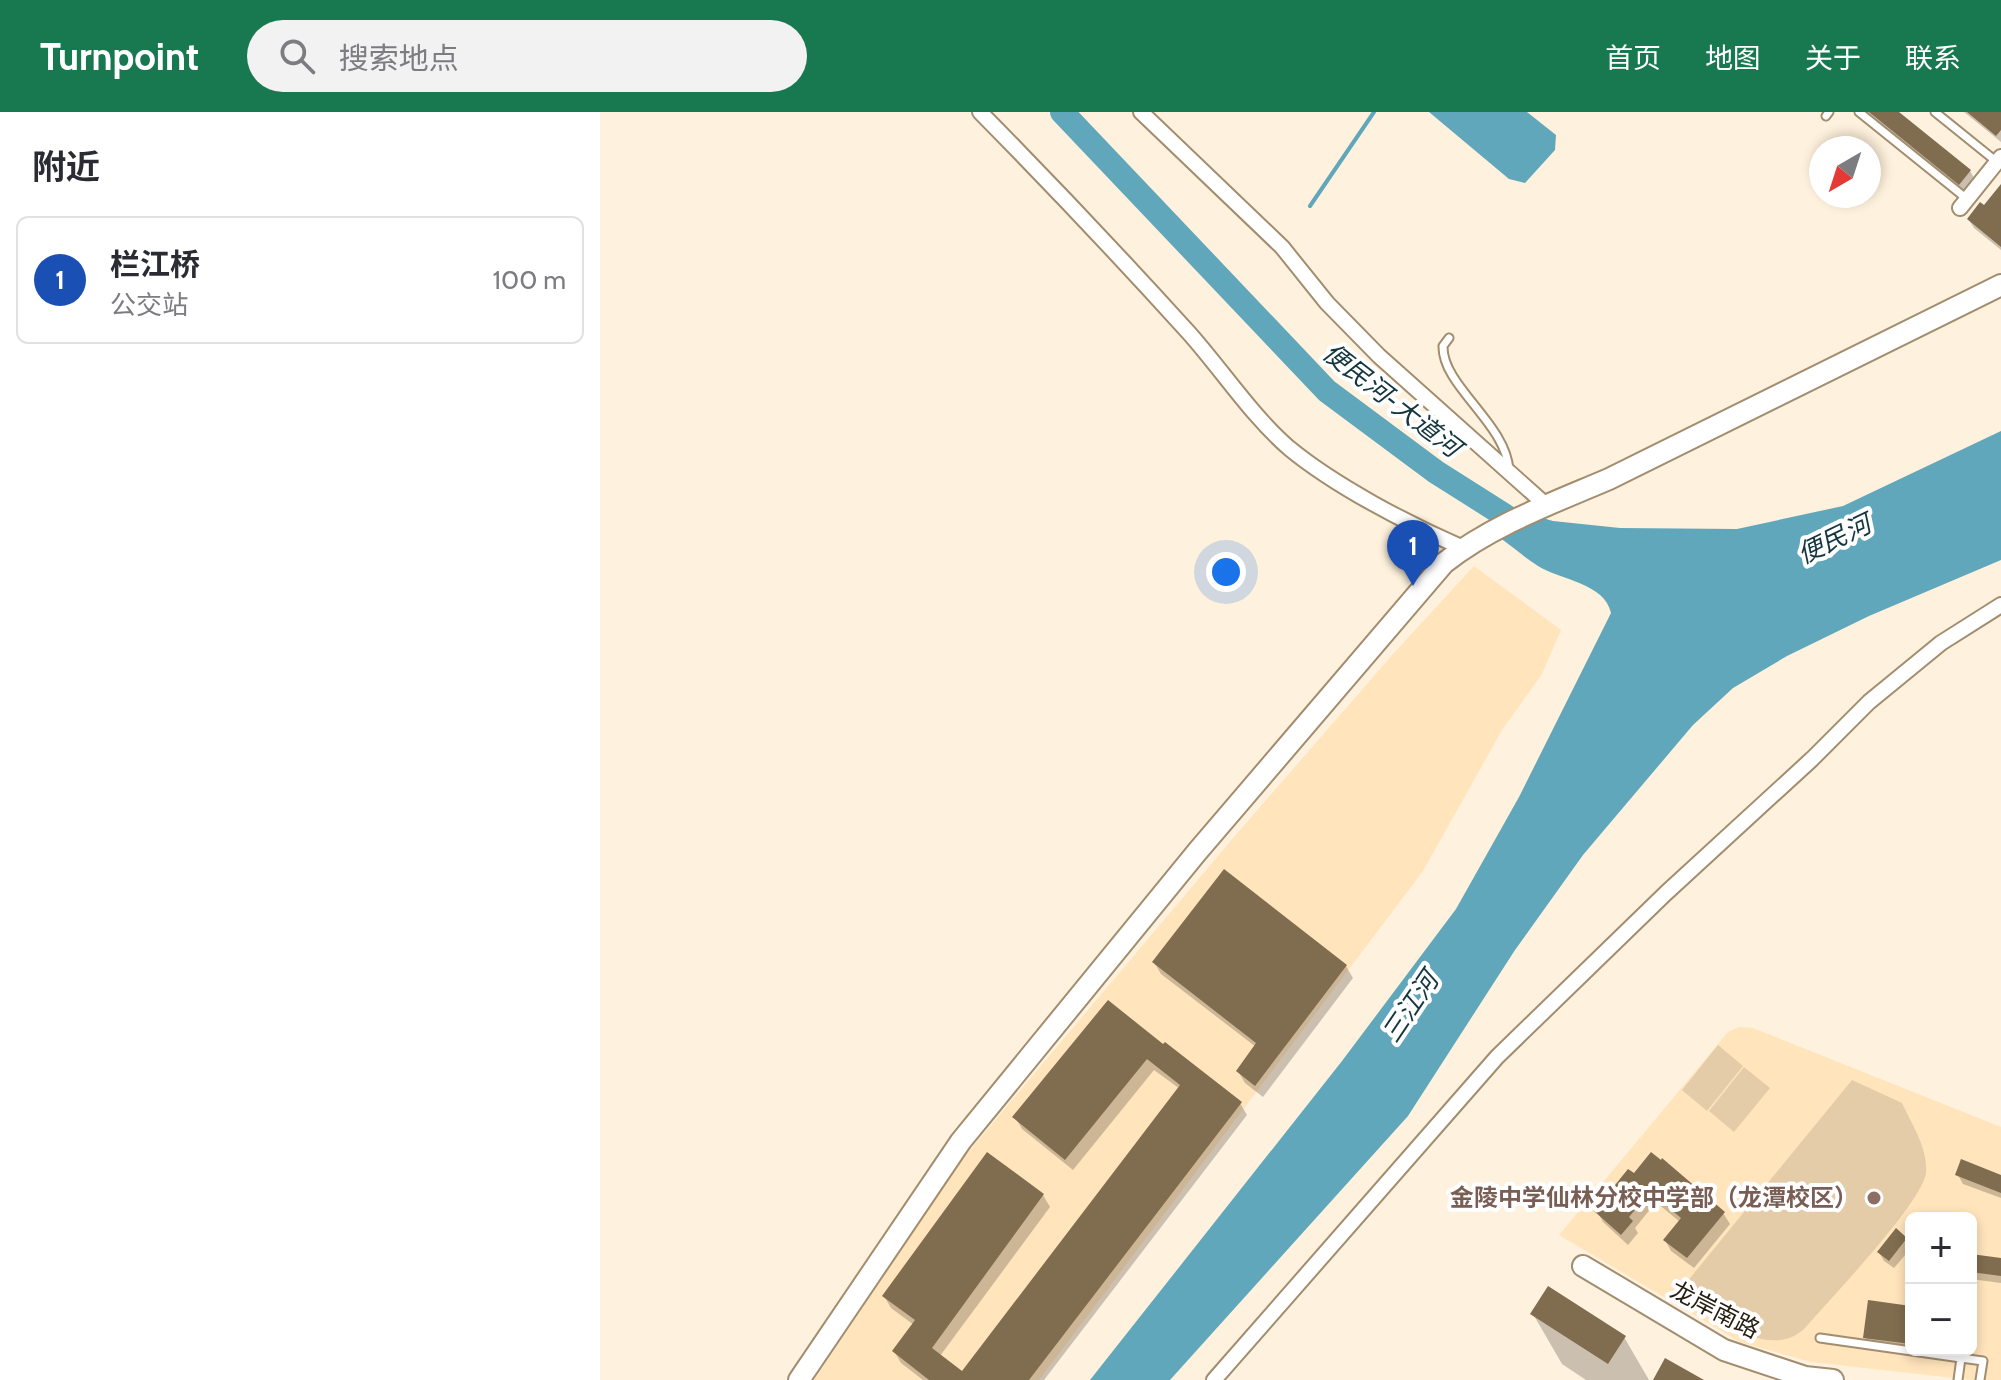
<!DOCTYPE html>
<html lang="zh">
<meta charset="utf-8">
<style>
body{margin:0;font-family:Cabin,"Noto Sans SC",sans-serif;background:#f2f2f3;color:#2b2b33}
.controls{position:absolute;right:24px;bottom:24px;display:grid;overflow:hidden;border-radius:12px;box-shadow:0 4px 12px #0003}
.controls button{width:72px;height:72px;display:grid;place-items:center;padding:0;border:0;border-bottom:2px solid #e1e1e2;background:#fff;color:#2b2b33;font:40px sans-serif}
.compass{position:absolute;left:1209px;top:24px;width:72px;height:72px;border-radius:50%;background:#fff;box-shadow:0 4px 12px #0003;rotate:219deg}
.you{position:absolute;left:626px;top:460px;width:28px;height:28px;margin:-20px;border:6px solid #fff;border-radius:50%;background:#1a73e8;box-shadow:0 0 0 12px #1a73e833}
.badge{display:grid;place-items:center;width:52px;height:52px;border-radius:50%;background:#18784f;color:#fff;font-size:26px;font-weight:700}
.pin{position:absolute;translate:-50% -66px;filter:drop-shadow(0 2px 4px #0008)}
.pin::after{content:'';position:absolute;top:42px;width:28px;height:24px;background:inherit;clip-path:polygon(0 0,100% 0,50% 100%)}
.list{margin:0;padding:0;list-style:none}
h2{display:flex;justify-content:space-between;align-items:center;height:104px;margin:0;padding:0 32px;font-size:34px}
h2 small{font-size:26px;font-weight:400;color:#7c7c81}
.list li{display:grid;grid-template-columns:52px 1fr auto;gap:24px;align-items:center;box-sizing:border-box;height:128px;margin:0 16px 16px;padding:0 16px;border:2px solid #e1e1e2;border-radius:12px}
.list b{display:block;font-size:30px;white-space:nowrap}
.list p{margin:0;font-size:26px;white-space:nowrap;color:#7c7c81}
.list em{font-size:26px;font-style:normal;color:#7c7c81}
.icon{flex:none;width:44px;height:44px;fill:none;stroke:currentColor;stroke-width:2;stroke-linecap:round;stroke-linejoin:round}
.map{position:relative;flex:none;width:1401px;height:1268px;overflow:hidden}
header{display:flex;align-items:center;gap:48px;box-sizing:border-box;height:112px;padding:0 40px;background:#18784f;color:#fff}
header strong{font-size:38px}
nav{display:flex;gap:44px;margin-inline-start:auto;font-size:28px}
.search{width:560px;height:72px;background:#f2f2f3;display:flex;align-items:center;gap:20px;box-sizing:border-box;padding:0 28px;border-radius:44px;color:#7c7c81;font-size:30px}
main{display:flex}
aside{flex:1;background:#fff}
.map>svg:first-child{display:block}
.built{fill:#ffe4bc;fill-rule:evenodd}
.green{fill:#e4cca9}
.water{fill:#61a7bb}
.shadow{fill:#0003}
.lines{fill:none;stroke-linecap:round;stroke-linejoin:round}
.stream{stroke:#61a7bb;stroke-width:4}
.river{stroke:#61a7bb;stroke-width:24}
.building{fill:#806c4f}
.lane-casing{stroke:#a28d6f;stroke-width:11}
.street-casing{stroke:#a28d6f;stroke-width:18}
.secondary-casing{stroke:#a28d6f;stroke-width:24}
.lane{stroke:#fff;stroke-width:7}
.street{stroke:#fff;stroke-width:14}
.secondary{stroke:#fff;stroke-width:20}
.education-dot{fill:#8d6e63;stroke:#fff;stroke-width:3}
.labels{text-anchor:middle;stroke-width:8;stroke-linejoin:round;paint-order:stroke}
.education-label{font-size:24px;font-weight:bold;fill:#785e54;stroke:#fff;text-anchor:end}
.street-label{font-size:24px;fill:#261e11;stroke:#fff}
.water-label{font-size:26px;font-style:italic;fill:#13363f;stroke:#fff}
</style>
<header>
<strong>Turnpoint</strong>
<div class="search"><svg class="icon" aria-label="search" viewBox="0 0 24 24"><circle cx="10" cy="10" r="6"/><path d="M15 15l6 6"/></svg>搜索地点</div>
<nav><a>首页</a><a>地图</a><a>关于</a><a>联系</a></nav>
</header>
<main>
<aside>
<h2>附近<small></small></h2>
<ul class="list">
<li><span class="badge" style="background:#1a4fb4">1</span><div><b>栏江桥</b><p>公交站</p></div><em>100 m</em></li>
</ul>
</aside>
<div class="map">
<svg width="1401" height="1268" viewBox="0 0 1401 1268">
<rect width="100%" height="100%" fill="#fef1dd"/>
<path class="built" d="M874 454 961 518 942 562 902 618 823 759 439 1268H214L364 1045 634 725 794 541Z
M1139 915 1153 916 1401 1015V1268H1372L1211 1250 1140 1230 959 1123 1128 920ZM1311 1106H1371V1238H1311Z"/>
<path class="green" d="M1118 933 1143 954 1107 999 1082 978Z
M1144 955 1170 976 1134 1020 1109 999Z
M1252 968 1302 991C1312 1013 1328 1036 1326 1061 1322 1091 1230 1187 1206 1215 1170 1252 1110 1202 1077 1182Z"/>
<path class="water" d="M829 0H927L956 23 955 38 925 71 909 67Z
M1401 319V448L1269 504 1187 544 1133 576 1093 613 983 743 915 838 808 1004 570 1268H490L742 949 856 797 919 685 1011 501C1005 471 960 468 938 454 922 444 908 430 891 420L929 402 953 409 1020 416 1137 417 1243 394Z"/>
<path class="shadow" d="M1262 0H1296L1370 59 1377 71 1367 83Z
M1364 0H1401V30Z
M1401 75V138L1374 116 1369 108 1384 96Z
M624 760 746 854 753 866 663 985 645 971 638 959 656 935 561 862 554 850Z
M508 890 640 991 647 1003 444 1268H323L301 1251 294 1239 314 1213 291 1196 284 1184 443 1083 450 1095 340 1244 362 1262 580 977 554 958 473 1058 422 1017 415 1005Z
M1029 1060 1123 1101 1130 1112 1094 1156 1071 1139 1065 1128 1080 1110 1056 1090 1035 1116 1038 1121 1028 1133 1003 1110 997 1099Z
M1358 1063 1401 1065V1086L1363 1072Z
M1306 1127 1311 1136 1294 1156 1284 1149 1279 1140Z
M1371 1144 1401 1148V1171L1371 1167Z
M1311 1196V1238H1367L1366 1247 1270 1234 1265 1225Z
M933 1202 1024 1225 1049 1268H986L962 1252Z"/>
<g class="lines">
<path class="stream" d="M710 94 774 0"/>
<path class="river" d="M462 0 727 279 836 360 915 410 931 417"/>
</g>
<path class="building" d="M1269 0H1299L1371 58 1359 73Z
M1367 0H1401V18L1396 24Z
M1401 72V135L1367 107 1380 90 1384 93Z
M624 757 747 853 655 974 636 959 656 931 552 850Z
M508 888 563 932 565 930 642 990 429 1268H329L292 1239 315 1208 282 1184 387 1040 444 1082 332 1236 362 1259 580 973 547 947 465 1048 412 1005Z
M1051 1040 1061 1048 1062 1046 1125 1100 1087 1146 1063 1128 1081 1106 1050 1080 1029 1105 1033 1109 1021 1123 994 1099 1028 1057 1034 1061Z
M1361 1047 1401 1063V1081L1355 1063Z
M1296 1116 1307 1126 1289 1149 1277 1140Z
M1371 1142 1401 1146V1164L1371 1160Z
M948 1174 1026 1224 1008 1252 930 1202Z
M1268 1188 1311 1194V1232L1263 1226Z
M1065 1246 1104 1268H1053Z"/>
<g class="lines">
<g class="lane-casing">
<path id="lane" d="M1259 0 1367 87
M1335 0 1397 50
M1226 4 1229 0
M849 226 843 234C842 274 906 311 909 358
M1220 1226 1361 1246 1358 1268
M1361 1246 1383 1249 1380 1268"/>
</g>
<g class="street-casing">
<path id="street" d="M380 0C451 72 521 146 589 221 622 258 651 303 689 336 735 374 808 412 863 436
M541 0 682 135 727 191 779 244 947 394
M1360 96 1401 45
M614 1268 897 945 1066 781 1212 647 1269 590 1341 531 1401 493"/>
</g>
<g class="secondary-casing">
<path id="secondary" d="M983 1154 1124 1238 1205 1265 1233 1268
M199 1268 361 1029 597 740 844 451C892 413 953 391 1009 367L1401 173"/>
</g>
<use href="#lane" class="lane"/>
<use href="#street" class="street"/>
<use href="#secondary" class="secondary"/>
</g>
<circle class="education-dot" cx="1274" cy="1086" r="8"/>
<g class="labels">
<g class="education-label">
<text x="1258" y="1094">金陵中学仙林分校中学部（龙潭校区）</text>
</g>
<g class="street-label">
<text transform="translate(1115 1198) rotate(27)" y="8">龙岸南路</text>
</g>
<g class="water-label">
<text transform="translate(792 288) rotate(38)" y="9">便民河-大道河</text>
<text transform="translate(1234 427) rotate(-26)" y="9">便民河</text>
<text transform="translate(810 895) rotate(-56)" y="9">三江河</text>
</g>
</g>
</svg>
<div class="controls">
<button>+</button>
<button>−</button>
</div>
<svg class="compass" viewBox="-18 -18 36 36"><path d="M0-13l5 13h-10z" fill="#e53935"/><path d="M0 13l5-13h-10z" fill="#7c7c81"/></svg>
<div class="you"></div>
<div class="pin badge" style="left:813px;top:474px;background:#1a4fb4">1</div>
</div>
</main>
